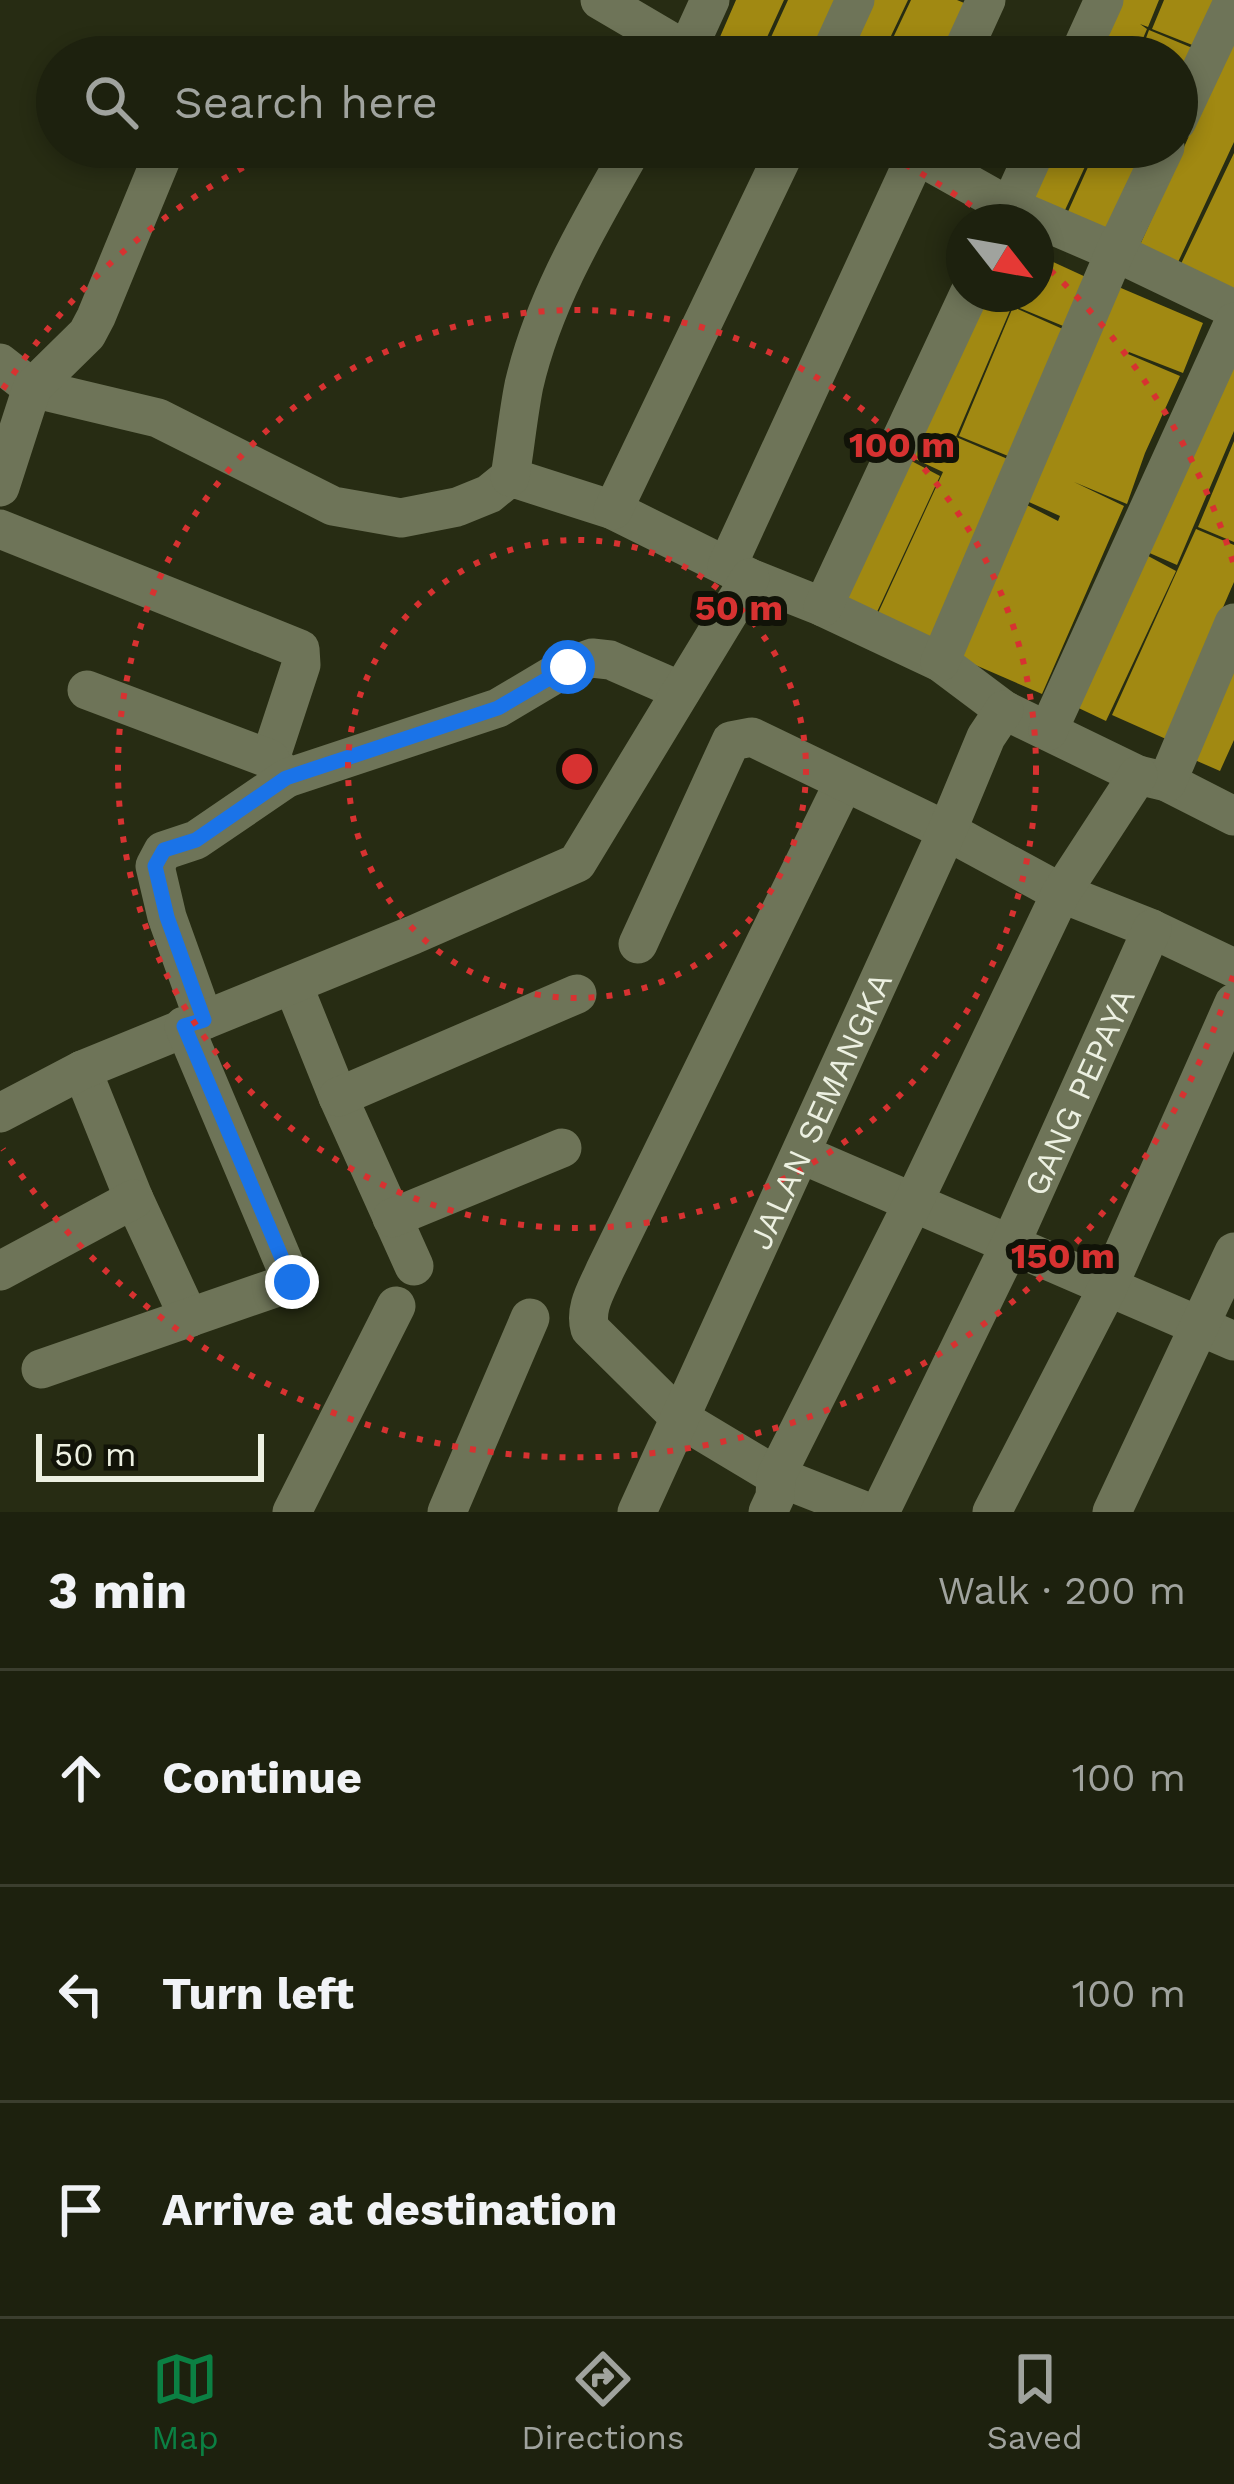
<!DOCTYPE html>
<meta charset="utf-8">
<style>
body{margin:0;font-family:"Work Sans",sans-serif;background:#252917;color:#f1f3f6}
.compass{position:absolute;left:946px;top:204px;width:108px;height:108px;border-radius:50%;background:#1d210e;box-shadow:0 6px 18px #0003;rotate:121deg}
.scale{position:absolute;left:36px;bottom:30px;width:228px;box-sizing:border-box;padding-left:12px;border:6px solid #ecf0e1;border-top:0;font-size:33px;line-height:42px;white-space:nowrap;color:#ecf0e1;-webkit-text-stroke:9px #111308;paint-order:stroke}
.stop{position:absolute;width:36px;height:36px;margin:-27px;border:9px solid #1a73e8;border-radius:50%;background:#fff}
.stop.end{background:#1a73e8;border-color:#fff;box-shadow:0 3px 12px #0008}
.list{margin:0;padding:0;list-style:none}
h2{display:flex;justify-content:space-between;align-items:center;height:156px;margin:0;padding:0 48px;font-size:51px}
h2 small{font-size:39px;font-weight:400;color:#a0a39e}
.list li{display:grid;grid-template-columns:78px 1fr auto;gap:36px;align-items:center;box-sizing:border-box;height:216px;padding:0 48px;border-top:3px solid #3b3e2e}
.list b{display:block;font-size:45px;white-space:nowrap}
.list em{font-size:39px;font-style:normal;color:#a0a39e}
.icon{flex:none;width:66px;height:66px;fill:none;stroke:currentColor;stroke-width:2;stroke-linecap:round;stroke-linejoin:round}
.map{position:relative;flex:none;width:1234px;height:1512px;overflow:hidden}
.search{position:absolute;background:#1d210e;box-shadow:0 6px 18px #0003;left:36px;right:36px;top:36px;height:132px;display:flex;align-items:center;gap:30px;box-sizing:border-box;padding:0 42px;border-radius:66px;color:#a0a39e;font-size:45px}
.sheet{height:804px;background:#1d210e}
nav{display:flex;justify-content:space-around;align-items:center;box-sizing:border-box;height:168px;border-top:3px solid #3b3e2e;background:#1d210e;font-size:33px;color:#a0a39e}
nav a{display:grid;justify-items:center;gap:6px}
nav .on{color:#0b8043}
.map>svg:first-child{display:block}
.building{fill:#a18912}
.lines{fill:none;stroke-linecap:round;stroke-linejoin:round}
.minor{stroke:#6e7458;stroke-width:39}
.route{stroke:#1a73e8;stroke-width:15}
.ring{fill:none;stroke:#d73231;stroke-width:6;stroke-dasharray:6 12}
.labels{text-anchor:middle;stroke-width:12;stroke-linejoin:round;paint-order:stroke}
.street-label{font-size:33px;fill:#ecf0e1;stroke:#111308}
.centre{fill:#d73231;stroke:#111308;stroke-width:6}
.ring-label{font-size:36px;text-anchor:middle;font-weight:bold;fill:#d73231;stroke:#111308;stroke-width:12;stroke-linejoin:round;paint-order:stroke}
</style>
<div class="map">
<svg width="1234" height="1512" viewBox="0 0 1234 1512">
<rect width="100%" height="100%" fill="#272c13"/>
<path class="building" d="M736 0H784L758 57H722L713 53Z
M788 0H850L825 57H762Z
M859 0H908L881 57H834Z
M911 0H957L969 5 947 57H884Z
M1113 0H1159L1148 27 1140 24 1147 29 1135 57H1110L1091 49Z
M1164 0H1225L1205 50 1152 29Z
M1149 30 1202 52 1177 108V57H1139Z
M1234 36V142L1173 273 1135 256Z
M1047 147H1094L1060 221 1022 204Z
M1097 147H1160L1120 240 1066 216Z
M1234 153V292L1179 268Z
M1038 255 1088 278 1068 328 1015 306 1021 294H1036Z
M1114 285 1203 323 1183 373 1129 352 1128 354 1180 376 1145 453 1127 504 1074 482 1124 506 1042 694 950 654 1019 501 1058 521 1060 516 1020 498Z
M973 294H1017L956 437 1010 460 927 648 873 624 943 472 902 453Z
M1013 307 1065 330 1013 458 959 436Z
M1234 330V431L1177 565 1138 548Z
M1234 441V542L1198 527Z
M902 456 940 476 871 625 832 608Z
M1196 529 1234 545V582L1166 739 1112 715Z
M1137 550 1176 571 1106 721 1068 703Z
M1234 635V740L1220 771 1181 754Z"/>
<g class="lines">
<g class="minor">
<path d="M600 0 697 57"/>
<path d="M684 57 710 0"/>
<path d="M829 57 855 0"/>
<path d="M960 57 986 0"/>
<path d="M1078 57 1104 0"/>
<path d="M1177 121 1234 0"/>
<path d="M903 147 1010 207 1115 252 1234 309"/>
<path d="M1003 222 1037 147"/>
<path d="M0 363 32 388 158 418 333 506 401 518 457 507 489 494 510 477 613 510 750 578 823 607 940 662 1004 710 1138 775 1167 782 1234 816"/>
<path d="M510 477C515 447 518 415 524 385 544 299 590 223 633 147"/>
<path d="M0 487 32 388 87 334 96 317 166 147"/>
<path d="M613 510 787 147"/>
<path d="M0 529 300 649 301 665 270 759 287 778"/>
<path d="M727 566 920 147"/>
<path d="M823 607 969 294"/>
<path d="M940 662 1115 252 1165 147"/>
<path d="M87 690 270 759"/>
<path d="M1048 731 1234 322"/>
<path d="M844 782 605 1270C597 1289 584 1308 590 1329L681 1419 776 1476 867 1512"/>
<path d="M1167 782 1234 623"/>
<path d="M638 944 731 741 752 737 947 831 1061 893 1152 929 1234 968"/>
<path d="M293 985 338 1097 414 1266"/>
<path d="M204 1020 167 917 155 866 163 851 196 840 287 778 498 708 567 667 592 658 610 660 681 691"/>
<path d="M82 1070 134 1199 189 1318"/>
<path d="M338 1097 577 994"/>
<path d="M0 1113 82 1070 413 935 577 863 750 578"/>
<path d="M801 1154 1234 1341"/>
<path d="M392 1218 562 1148"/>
<path d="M0 1271 134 1199"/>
<path d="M41 1369 292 1282 184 1026"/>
<path d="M292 1512 396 1306"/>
<path d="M447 1512 530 1318"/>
<path id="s1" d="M637 1512 947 831 986 737 1004 710"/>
<path d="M768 1512 775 1497 776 1476 913 1203 1061 893 1138 775"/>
<path id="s2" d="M880 1512 1010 1245 1152 929"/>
<path d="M992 1512 1108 1287 1234 1003"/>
<path d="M1112 1512 1234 1252"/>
</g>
</g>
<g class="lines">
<path class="route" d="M292 1282 184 1026 204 1020 167 917 155 866 164 850 196 840 286 778 498 708 568 667"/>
</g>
<g class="ring">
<circle cx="577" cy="769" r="229"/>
<circle cx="577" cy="769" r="459"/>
<path d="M1233 976A688 688 0 0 1 3 1149M3 389A688 688 0 0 1 281 148M873 148A688 688 0 0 1 991 220M1037 258A688 688 0 0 1 1233 562"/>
</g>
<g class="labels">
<g class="street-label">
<text dy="12" stroke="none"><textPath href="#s2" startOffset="465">GANG PEPAYA</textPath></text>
<text dy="12" stroke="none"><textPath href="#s1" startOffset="441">JALAN SEMANGKA</textPath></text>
</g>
</g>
<circle cx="577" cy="769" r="18" class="centre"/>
<g class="ring-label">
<text x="902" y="457">100 m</text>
<text x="739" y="620">50 m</text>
<text x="1063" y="1268">150 m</text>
</g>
</svg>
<svg class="compass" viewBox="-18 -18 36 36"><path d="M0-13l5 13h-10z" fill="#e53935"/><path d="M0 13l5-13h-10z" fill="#a0a39e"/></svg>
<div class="scale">50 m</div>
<div class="stop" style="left:568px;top:667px"></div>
<div class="stop end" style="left:292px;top:1282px"></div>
<div class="search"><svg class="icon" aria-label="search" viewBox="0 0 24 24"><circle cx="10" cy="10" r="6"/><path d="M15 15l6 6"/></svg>Search here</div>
</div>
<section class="sheet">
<h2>3 min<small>Walk · 200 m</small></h2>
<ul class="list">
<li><svg class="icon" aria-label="ahead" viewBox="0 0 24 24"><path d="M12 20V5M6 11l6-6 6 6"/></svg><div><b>Continue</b></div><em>100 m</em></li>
<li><svg class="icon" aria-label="left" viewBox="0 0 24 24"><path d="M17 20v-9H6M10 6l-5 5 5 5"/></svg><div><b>Turn left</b></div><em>100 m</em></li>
<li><svg class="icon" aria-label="arrive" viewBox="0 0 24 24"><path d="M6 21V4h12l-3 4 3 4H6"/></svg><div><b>Arrive at destination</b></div></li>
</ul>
</section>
<nav>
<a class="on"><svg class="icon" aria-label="map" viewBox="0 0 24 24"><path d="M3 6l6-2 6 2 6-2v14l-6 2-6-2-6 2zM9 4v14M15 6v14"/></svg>Map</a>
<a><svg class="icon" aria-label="directions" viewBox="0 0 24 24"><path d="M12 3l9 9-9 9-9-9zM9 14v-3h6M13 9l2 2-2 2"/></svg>Directions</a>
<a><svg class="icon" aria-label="saved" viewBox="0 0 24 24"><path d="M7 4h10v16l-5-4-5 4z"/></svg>Saved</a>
</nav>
